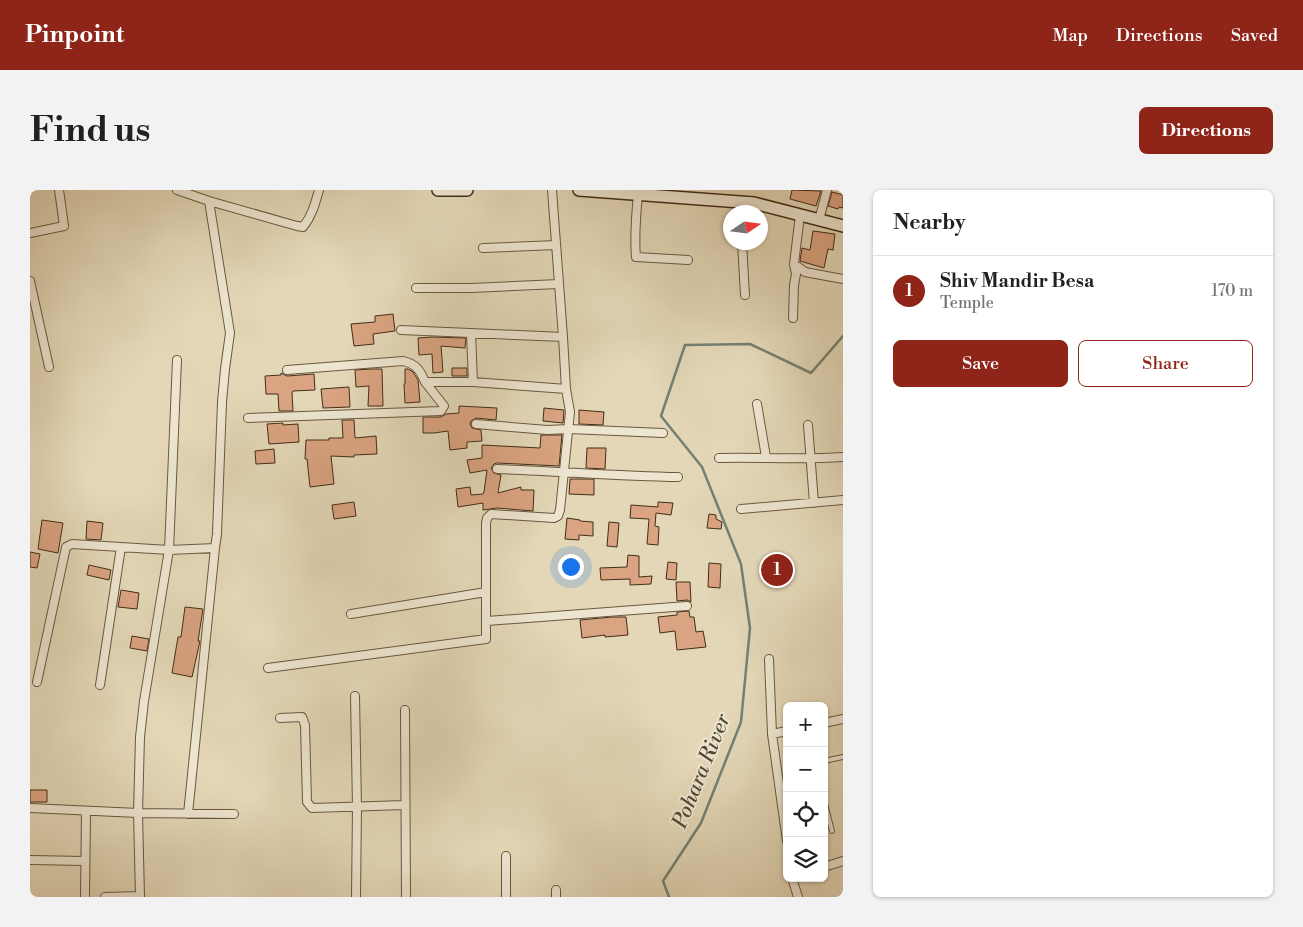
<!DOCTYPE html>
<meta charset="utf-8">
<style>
body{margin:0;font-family:"Libre Bodoni",serif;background:#f2f2f2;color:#202124}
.controls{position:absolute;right:15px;bottom:15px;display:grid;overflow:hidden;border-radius:8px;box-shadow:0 1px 4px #0004}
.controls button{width:45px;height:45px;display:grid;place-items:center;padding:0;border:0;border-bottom:1px solid #e0e0e0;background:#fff;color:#202124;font:25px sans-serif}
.compass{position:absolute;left:693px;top:15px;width:45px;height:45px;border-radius:50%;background:#fff;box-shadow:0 1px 4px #0004;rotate:77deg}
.you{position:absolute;left:540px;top:376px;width:18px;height:18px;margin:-12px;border:4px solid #fff;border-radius:50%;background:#1a73e8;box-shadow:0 0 0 8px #1a73e833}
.badge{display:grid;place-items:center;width:32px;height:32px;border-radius:50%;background:#8f2418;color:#fff;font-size:16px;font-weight:700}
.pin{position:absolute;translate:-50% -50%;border:2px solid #fff;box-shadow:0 1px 5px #0006}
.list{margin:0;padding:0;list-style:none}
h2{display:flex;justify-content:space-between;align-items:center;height:65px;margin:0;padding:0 20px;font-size:21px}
h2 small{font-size:16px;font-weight:400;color:#757577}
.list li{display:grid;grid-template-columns:32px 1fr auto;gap:15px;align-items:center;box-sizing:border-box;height:70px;padding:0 20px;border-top:1px solid #e0e0e0}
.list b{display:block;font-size:19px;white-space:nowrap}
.list p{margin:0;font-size:16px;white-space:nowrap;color:#757577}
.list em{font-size:16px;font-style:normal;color:#757577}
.actions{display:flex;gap:10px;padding:15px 20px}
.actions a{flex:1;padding:11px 0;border:1px solid #8f2418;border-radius:8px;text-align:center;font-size:18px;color:#8f2418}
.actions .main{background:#8f2418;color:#fff}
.icon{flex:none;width:28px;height:28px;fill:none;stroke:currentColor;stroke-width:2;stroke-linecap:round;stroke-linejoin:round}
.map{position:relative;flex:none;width:813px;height:707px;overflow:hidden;border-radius:8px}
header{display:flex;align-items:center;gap:30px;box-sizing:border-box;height:70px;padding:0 25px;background:#8f2418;color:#fff}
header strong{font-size:24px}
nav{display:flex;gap:28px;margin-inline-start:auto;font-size:18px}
.intro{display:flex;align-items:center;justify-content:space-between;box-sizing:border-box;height:120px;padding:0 30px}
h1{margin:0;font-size:35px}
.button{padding:12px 22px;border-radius:8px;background:#8f2418;color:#fff;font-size:18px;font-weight:700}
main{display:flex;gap:30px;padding:0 30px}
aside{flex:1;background:#fff;border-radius:8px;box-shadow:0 1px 4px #0004}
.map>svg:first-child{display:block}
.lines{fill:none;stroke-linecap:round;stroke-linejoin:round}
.stream{stroke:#738174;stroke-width:2.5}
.building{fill:#daa381;stroke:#412e17}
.lane-casing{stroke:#6a583f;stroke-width:6}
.street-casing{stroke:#6a583f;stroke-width:10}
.secondary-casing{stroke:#412e17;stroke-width:14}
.lane{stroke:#ede5d0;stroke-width:4}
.street{stroke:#ede5d0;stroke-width:8}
.secondary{stroke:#ede5d0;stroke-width:11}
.labels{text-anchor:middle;stroke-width:4;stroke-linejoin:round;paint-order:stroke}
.water-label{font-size:21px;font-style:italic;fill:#524a36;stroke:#ede5d0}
</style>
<header>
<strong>Pinpoint</strong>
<nav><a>Map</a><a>Directions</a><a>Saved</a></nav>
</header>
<div class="intro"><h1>Find us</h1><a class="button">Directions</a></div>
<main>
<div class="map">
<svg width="813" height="707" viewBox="0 0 813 707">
<rect width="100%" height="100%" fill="#e3d7b7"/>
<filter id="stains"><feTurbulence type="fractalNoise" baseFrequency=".004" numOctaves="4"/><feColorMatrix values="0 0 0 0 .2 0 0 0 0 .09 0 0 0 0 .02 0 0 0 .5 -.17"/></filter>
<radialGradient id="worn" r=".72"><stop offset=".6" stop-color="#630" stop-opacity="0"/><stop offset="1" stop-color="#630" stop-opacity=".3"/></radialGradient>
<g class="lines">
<path class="stream" d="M639 707 633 691 671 633 711 532 720 438 711 374 672 277 631 226 655 155 720 154 781 183 813 146"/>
</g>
<path class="building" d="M762 0 791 1 786 16 760 9Z
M802 2 813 5V18L809 17 808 19 798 16Z
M783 41 805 44 803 60 798 59 794 78 770 71 772 58 780 60Z
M363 124 365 141 343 144 344 154 324 156 321 134 345 132V126Z
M402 147 436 148 435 158 411 156 413 182 403 183 402 164 389 165 388 148Z
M422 178H437V186H422Z
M341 179H352L353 216H338L339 196 326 197 325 180Z
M375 179H378L383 182 388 190 390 212 375 213 374 194H375Z
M251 183 257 186 284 184 285 200 263 201 262 203 263 221H249L248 204H236L235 186 251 185Z
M319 197 320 217 293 218 291 199Z
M429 216 467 218 466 230 446 228 441 231 440 234 442 238 451 240 452 251 437 252V258L420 260 418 241 404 243H393V227H411L416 224 429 223Z
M514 218 534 220 533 233 513 231Z
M549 220 574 222 573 235 549 234Z
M312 230H324L325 248 346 246 347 264 324 265V267L301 266 304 294 280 297 277 269H275L276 250H299V248H313Z
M253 233V235L268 234 269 252 239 254 237 234Z
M511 245H532L529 276 467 273 464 274 461 278 464 283 471 285 468 303 491 297V300H504L503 321 467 318 453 320V313L428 317 426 299 440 297 441 305 453 304 454 302 457 280 440 283 437 270 452 268V255L510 258Z
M557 258H576L575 279 556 278Z
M244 259 245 273 226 274 225 261Z
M540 289H564V305L539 304Z
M324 312 326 326 304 329 302 315Z
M628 312 643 313 641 325 626 323 625 336 629 337 628 355 617 354 619 329 600 328 601 315 628 317Z
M679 324 686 325V329L692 332 691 339 677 338Z
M537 328 550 330V331L563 332V346L549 345V350L535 349Z
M12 330 33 333 28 363 8 359Z
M57 331 73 333 71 350 56 349Z
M579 332 589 333 587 357 577 356Z
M0 362 10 364 7 378 0 377Z
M598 365 609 366V387L622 386 621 394 600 395V389L571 390 570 378 597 377Z
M638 372 647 373 646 390 636 389Z
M679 373 691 374 690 398 678 397Z
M59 375 81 380 79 390 57 385Z
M646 392H660L661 412 657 410 647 411Z
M91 400 109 403 107 419 88 417Z
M155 417 173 419 168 451H170L162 487 142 483 148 447H151Z
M659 421 660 427H664L666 442 673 441 676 457 647 460 645 441 630 443 628 427 647 425V422Z
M582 427H596L598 445 575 447V445L552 448 550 430Z
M102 446 119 449 117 461 100 458Z
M0 600H17V612H0Z"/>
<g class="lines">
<g class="lane-casing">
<path id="lane" d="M794 571 813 567
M794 610 802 641"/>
</g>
<g class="street-casing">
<path id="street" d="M147 0 179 11
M608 4C606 25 604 46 606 67L658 70
M789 30 797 0
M0 43 34 36 29 0
M712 52 715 105
M453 58 526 55
M764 74 775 82 813 89
M0 91 19 177
M386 98H441L529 94
M763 128 764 95 766 84 764 74 770 25
M371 140 533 147
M441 143 443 192
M257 180 373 171C386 174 390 180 395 192H443L536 199
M727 214 736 267
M218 228 411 221 414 216 395 192
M446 234 517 240 539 239 633 243
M778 235 784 313
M689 268C731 267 772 270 813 267
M467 279C527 281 588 286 648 287
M711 319 813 310
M321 424 456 402
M457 431 657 416
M739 469 742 544 757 651
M238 478 456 449V333L457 328 461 324 524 328 528 326 530 320 540 222 536 199 533 147 522 0
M7 492 36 357 42 354 139 360 147 170
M70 495 91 357
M325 506 327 617 326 707
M375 520 376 707
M250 528 272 527 275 535 277 612 282 618 375 615
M794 533 813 529
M742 544 757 541
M0 618 108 623 110 547 114 511 139 360 185 358 187 344 192 212 195 179 200 143 179 11 267 36 273 37C282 26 285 14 289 0
M158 624 185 358
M476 666V707
M0 670 55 671
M794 677 813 671
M762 688 768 707
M55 707 56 621
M75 707 110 706
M110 707 108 623 204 624
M526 707V700"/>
</g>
<g class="secondary-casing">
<path id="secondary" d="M408 0H437
M549 0 724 13 813 36"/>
</g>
<use href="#lane" class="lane"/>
<use href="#street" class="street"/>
<use href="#secondary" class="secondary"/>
</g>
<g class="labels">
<g class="water-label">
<text transform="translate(671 581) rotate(-68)" y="7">Pohara River</text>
</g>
</g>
<rect width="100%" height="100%" filter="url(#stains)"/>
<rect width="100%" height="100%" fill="url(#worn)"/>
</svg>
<div class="controls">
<button>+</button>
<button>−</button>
<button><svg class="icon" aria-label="locate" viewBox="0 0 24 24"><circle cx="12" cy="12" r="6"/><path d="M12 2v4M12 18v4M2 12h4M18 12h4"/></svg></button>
<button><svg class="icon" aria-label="layers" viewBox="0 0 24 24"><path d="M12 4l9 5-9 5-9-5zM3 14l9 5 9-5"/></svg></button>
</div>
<svg class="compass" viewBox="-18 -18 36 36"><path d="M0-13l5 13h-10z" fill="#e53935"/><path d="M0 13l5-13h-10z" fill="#757577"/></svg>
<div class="you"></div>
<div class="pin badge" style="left:747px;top:380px">1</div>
</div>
<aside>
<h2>Nearby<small></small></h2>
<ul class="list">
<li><span class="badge">1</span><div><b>Shiv Mandir Besa</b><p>Temple</p></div><em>170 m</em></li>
</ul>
<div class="actions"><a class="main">Save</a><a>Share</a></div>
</aside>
</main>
